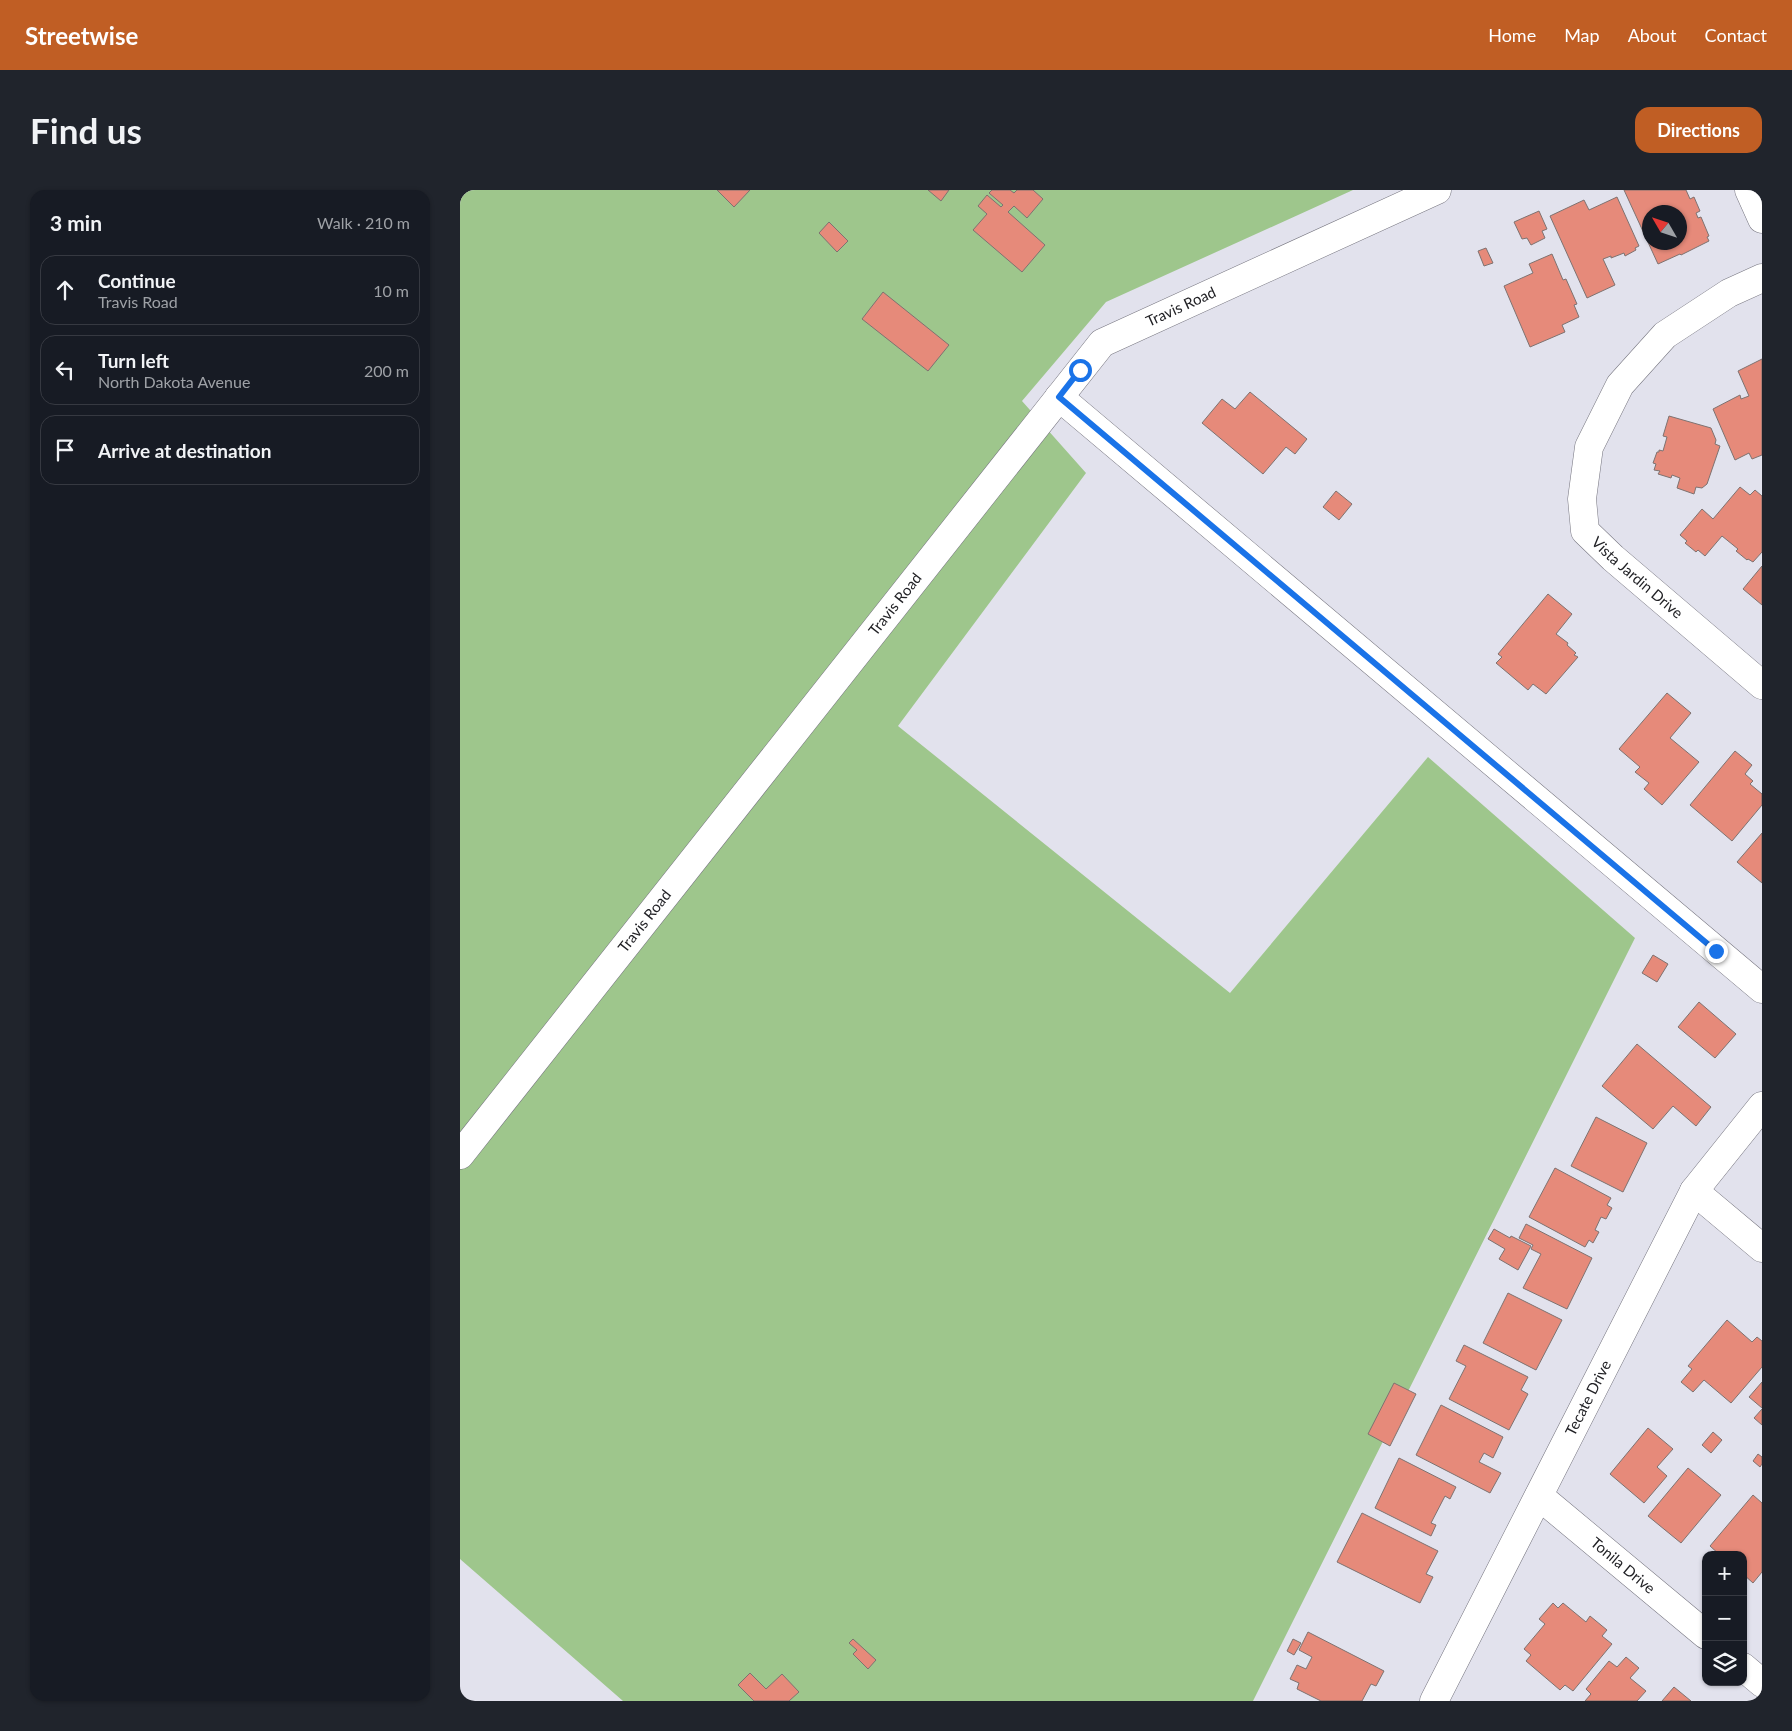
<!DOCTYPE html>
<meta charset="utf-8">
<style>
body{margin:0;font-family:Lato,sans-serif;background:#20242c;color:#f1f3f6}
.controls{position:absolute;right:15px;bottom:15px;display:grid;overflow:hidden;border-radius:10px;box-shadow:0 1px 4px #0004}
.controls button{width:45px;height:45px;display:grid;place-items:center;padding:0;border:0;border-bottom:1px solid #363941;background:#171b24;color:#f1f3f6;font:25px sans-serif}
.compass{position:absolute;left:1182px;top:15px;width:45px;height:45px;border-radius:50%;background:#171b24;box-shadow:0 1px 4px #0004;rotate:309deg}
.stop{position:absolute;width:15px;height:15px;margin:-11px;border:4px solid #1a73e8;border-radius:50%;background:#fff}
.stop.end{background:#1a73e8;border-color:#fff;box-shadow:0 1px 5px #0008}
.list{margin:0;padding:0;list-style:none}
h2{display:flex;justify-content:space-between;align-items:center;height:65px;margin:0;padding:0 20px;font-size:21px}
h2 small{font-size:16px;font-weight:400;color:#9ea1a6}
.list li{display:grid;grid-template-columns:32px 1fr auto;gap:15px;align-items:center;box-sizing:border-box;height:70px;margin:0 10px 10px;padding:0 10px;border:1px solid #363941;border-radius:15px}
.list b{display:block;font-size:19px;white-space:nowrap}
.list p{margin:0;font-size:16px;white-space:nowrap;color:#9ea1a6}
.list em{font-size:16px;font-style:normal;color:#9ea1a6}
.icon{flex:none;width:28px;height:28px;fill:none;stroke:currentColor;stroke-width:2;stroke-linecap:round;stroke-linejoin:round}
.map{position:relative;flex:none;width:1302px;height:1511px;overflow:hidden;border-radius:15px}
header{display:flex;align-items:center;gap:30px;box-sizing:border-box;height:70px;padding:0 25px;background:#c05e24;color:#fff}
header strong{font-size:24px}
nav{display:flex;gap:28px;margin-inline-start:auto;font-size:18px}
.intro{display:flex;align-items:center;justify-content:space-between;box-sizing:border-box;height:120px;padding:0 30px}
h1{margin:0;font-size:35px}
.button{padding:12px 22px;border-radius:15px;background:#c05e24;color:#fff;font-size:18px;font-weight:700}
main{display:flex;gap:30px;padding:0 30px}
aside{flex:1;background:#171b24;border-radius:15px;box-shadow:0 1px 4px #0004}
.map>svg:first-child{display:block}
.green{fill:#9ec68c}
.building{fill:#e68a7a;stroke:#7e7270;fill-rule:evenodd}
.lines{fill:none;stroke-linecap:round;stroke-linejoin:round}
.minor-casing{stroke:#777680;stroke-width:29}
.minor{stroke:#fff;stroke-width:28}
.route{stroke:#1a73e8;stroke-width:6}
.labels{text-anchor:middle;stroke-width:4.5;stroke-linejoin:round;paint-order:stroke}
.street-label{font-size:15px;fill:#222226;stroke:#fff}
</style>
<header>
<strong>Streetwise</strong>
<nav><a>Home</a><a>Map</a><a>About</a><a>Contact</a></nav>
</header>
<div class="intro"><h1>Find us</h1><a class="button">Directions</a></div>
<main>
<aside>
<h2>3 min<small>Walk · 210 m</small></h2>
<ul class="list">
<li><svg class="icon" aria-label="ahead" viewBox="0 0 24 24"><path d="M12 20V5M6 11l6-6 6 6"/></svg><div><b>Continue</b><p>Travis Road</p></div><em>10 m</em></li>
<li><svg class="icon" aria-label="left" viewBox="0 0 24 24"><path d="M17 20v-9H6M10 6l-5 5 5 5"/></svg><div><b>Turn left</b><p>North Dakota Avenue</p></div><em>200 m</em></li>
<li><svg class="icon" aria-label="arrive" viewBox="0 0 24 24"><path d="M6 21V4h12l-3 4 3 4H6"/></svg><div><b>Arrive at destination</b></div></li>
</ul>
</aside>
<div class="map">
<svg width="1302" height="1511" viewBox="0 0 1302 1511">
<rect width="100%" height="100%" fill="#e2e2ed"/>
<path class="green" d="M0 0H893L646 112 562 211 626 283 438 536 770 803 968 567 1175 748 793 1511H163L0 1369Z"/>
<path class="building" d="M257 0H290L274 17Z
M468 0H489L481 11Z
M532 0H550L554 3 557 0H573L583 9 567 28 554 16 548 22 585 55 562 82 513 40 527 24 518 16 527 5 541 17 543 15 529 3Z
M1164 0H1226L1230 9 1234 7 1240 21 1236 23 1238 28 1241 27 1249 46 1247 47 1249 51 1221 65 1220 64 1198 74ZM1190 22H1220V52H1190Z
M1157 7 1179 56 1175 58 1176 60 1165 66 1164 63 1151 68V66L1143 69 1155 95 1127 108 1090 26 1124 10 1129 20Z
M1079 21 1087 39 1082 41 1085 48 1071 55 1067 48 1062 49 1054 32Z
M369 32 388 51 377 62 359 43Z
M1026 58 1033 73 1024 76 1018 61Z
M1092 64 1103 90 1106 89 1117 114 1114 115 1119 127 1102 135 1105 142 1070 157 1044 96 1073 83 1069 74Z
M423 102 489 155 468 181 402 129Z
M1302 169V265L1292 269 1289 263 1275 270 1253 219 1280 205 1281 209 1289 206 1278 181Z
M790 202 847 249 835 264 826 257 803 284 742 233 762 209 775 219Z
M1209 226 1251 238 1256 250 1255 254 1260 256 1247 294 1242 298 1236 297 1234 304 1217 298 1220 288 1212 285 1211 288 1198 284 1200 281 1194 280 1196 274 1193 273 1197 262H1199V260L1203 261 1207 247 1203 246Z
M1280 297 1290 305 1295 300 1302 306V362L1293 372 1288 369 1287 370 1276 361 1278 359 1262 346 1245 366 1238 360 1236 362 1225 353 1227 351 1220 345 1242 319 1253 329Z
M876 301 892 314 879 330 863 317Z
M1302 376V415L1283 399Z
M1088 404 1112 424 1096 444 1108 453 1107 455 1116 463 1114 465 1118 467 1086 504 1073 494 1068 500 1036 473 1042 467 1038 464Z
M1207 503 1231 523 1210 548 1239 572 1202 615 1184 599 1189 593 1175 582 1180 577 1159 559Z
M1275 561 1292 575 1285 584 1293 591 1290 594 1302 604V615L1272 651 1230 615Z
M1302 643V693L1277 672Z
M1193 765 1208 774 1197 792 1182 783Z
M1239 812 1276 844 1255 868 1218 837Z
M1177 854 1251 917 1236 936 1213 916 1193 939 1142 896Z
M1136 927 1187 953 1163 1002 1111 976Z
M1095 978 1151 1008 1147 1015 1152 1018 1146 1029 1141 1027 1135 1040 1139 1042 1133 1053 1129 1050 1125 1057 1069 1027Z
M1066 1034 1132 1068 1107 1119 1063 1098 1081 1064 1071 1059 1073 1055 1059 1048Z
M1034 1039 1050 1048 1051 1046 1071 1056 1058 1080 1039 1069 1045 1059 1028 1049Z
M1048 1103 1102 1130 1076 1180 1023 1153Z
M1267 1130 1292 1152 1297 1147 1302 1151V1177L1271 1213 1244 1190 1233 1202 1221 1192 1232 1179 1228 1176Z
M1004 1155 1068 1187 1061 1200 1068 1204 1049 1240 989 1209 1006 1176 996 1171Z
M1302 1192V1218L1289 1207Z
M934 1193 956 1204 930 1256 908 1244Z
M981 1215 1043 1247 1033 1268 1024 1263 1019 1272 1041 1283 1030 1303 956 1265Z
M1302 1219V1235L1294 1228Z
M1188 1238 1213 1259 1197 1277 1207 1286 1184 1313 1150 1284Z
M1253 1242 1262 1250 1251 1263 1242 1255Z
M1298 1264 1302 1267V1274L1300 1277 1293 1271Z
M939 1268 996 1297 990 1309 985 1306 971 1333 976 1335 971 1346 915 1318Z
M1228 1278 1261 1305 1221 1353 1188 1326Z
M1293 1305 1302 1313V1382L1293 1393 1283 1384V1365H1260L1250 1356Z
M902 1323 978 1361 966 1384 973 1387 960 1413 877 1372Z
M1093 1413 1098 1418 1103 1413 1126 1432 1130 1426 1147 1440 1142 1446 1152 1454 1113 1501 1105 1495 1100 1500 1066 1471 1071 1465 1064 1459 1085 1434 1079 1429Z
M848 1442 924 1481 916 1496 911 1494 902 1511H861L837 1499 839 1493 830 1489 837 1475 846 1479 852 1467 839 1460Z
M393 1449 416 1470 408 1479 393 1464 397 1460 389 1453Z
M833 1449 841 1453 834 1465 827 1461Z
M1166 1467 1179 1478 1170 1488 1186 1501 1177 1511H1125L1131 1504 1126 1499 1149 1471 1157 1477Z
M290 1483 306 1499 322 1484 339 1502 329 1511H294L278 1495Z
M1214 1497 1231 1511H1202Z"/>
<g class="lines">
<g class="minor-casing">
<g id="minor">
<path d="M1289 0 1302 29"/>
<path id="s1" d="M1302 88 1269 103 1205 145 1160 195 1129 257 1122 309 1125 341 1153 368 1302 495"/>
<path d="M599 207 1302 799"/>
<path id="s2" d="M0 965 642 153 977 0"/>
<path d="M1234 1001 1302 1058"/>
<path id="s3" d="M1079 1306 1246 1445"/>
<path d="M1283 1477 1302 1493"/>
<path id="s4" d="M974 1511 1234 1001 1302 916"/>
</g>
</g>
<use href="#minor" class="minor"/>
</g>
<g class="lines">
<path class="route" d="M620 180 599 207 1256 761"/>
</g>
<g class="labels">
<g class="street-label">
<text dy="5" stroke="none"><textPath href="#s2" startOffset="1122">Travis Road</textPath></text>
<text dy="5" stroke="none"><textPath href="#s1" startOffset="404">Vista Jardin Drive</textPath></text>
<text dy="5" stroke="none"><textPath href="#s2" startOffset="702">Travis Road</textPath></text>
<text dy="5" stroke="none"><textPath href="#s2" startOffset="298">Travis Road</textPath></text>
<text dy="5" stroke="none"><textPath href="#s4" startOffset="340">Tecate Drive</textPath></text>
<text dy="5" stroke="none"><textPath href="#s3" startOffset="109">Tonila Drive</textPath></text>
</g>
</g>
</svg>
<div class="controls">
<button>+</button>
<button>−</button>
<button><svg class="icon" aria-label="layers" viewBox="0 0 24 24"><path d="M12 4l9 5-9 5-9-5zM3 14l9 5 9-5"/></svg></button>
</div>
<svg class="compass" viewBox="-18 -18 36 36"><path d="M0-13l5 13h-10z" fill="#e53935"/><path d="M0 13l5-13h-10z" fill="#9ea1a6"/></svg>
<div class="stop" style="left:620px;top:180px"></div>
<div class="stop end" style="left:1256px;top:761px"></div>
</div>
</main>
